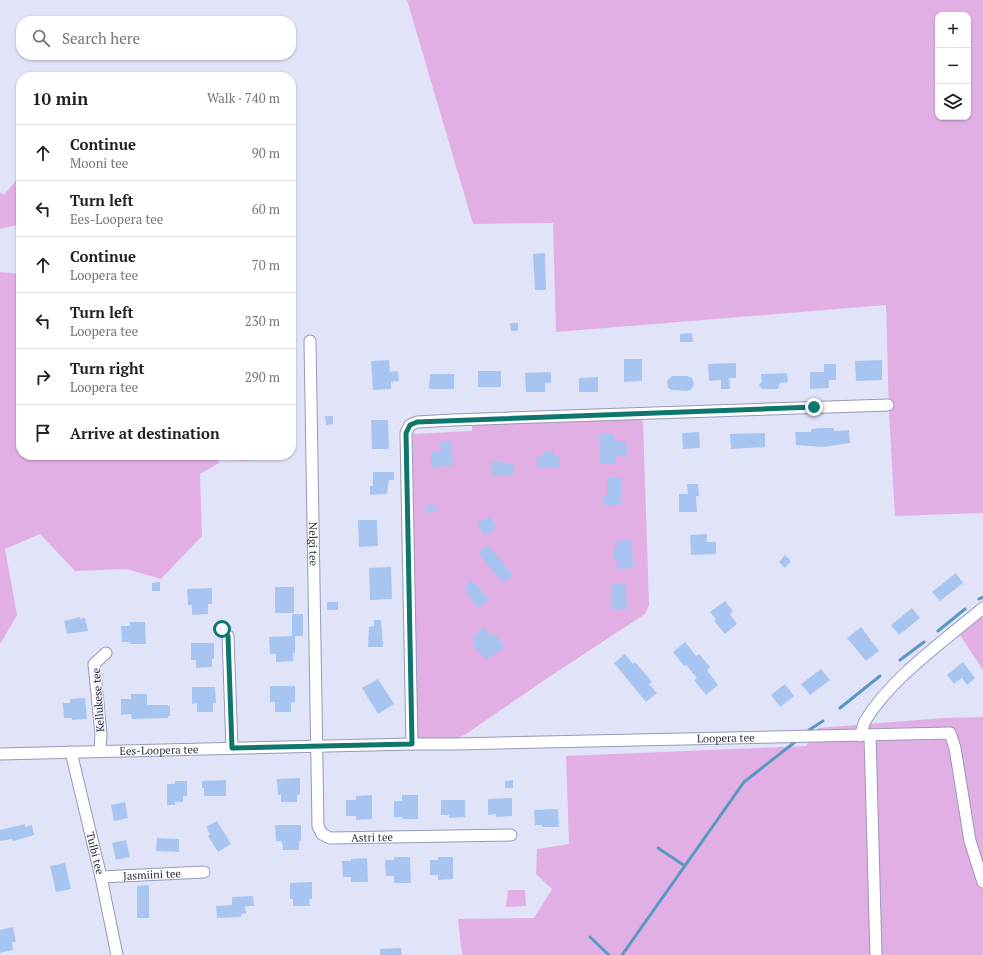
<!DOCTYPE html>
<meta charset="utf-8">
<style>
body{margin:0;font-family:"PT Serif",serif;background:#f2f2f2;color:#202124}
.controls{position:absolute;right:12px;top:12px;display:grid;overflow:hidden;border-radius:8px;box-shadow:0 1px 3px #0004}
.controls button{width:36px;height:36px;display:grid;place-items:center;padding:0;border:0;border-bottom:1px solid #e0e0e0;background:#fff;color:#202124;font:20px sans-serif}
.stop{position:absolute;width:12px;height:12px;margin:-9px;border:3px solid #0f766e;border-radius:50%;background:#fff}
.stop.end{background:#0f766e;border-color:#fff;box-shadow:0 1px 4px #0008}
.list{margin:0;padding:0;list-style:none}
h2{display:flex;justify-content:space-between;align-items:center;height:52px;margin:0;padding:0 16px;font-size:17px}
h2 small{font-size:13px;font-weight:400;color:#757577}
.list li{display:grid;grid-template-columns:26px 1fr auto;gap:12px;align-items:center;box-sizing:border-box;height:56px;padding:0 16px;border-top:1px solid #e0e0e0}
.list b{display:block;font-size:15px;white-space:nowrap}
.list p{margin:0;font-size:13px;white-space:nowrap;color:#757577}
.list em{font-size:13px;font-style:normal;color:#757577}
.icon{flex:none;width:22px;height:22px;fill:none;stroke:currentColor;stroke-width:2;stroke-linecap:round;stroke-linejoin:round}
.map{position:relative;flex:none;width:983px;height:955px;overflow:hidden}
.search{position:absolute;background:#fff;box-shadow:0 1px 3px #0004;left:16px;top:16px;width:280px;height:44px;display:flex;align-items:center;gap:10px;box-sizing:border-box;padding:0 14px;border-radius:16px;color:#757577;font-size:15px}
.panel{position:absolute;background:#fff;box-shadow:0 1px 3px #0004;left:16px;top:72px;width:280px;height:388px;border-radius:16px}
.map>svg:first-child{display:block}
.green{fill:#e2afe5;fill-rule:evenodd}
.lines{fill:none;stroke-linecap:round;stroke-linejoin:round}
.stream{stroke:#5898c2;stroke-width:3}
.building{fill:#a8c5f1}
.minor-casing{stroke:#9699ba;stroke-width:13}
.minor{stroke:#fff;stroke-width:11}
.route{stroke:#0f766e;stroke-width:5}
.labels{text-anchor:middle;stroke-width:3;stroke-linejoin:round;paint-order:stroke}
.street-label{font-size:11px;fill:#2d2f3c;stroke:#f1f1f9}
</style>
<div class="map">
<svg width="983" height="955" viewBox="0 0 983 955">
<rect width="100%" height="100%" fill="#e1e3f9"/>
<path class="green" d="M407 0H983V513L895 516 889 414 886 305 556 332 553 223 473 224ZM938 15H968V117H938Z
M21 174V224L0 229V192L4 195Z
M0 272 21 274V455H218L219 463 200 474 202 536 161 579 126 569 75 571 40 534 5 549 17 615 0 644Z
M640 419 643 422 649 605 645 614 546 679 466 734 452 741 418 739 416 736 412 434 472 431V424Z
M242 455H265V459L239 461Z
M983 616V670L960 635Z
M983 717V955H462L458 919 534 918 552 889 536 874 537 849 569 844 566 756 806 746 818 728 943 718Z
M508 890H525L526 906 506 907Z"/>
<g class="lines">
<path class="stream" d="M979 599 983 597
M938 631 965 609
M900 660 924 642
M840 708 880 676
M809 730 823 721
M658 848 685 866
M590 937 609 955
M622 955 744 782 795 742"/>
</g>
<path class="building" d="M545 253 546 290H535L533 254Z
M510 323H518V331H511Z
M692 333 693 342H680V334Z
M624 359H642V381L624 382Z
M389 360 390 372 398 371 399 381 391 382V389L373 390 371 361Z
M882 360V380L856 381 855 361Z
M736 363V378H729L730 389H721V380L709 381 708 364Z
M824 364H836V380H829V388L810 389V372H824Z
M478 371H501V387H478Z
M551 372V383H545V392H526L525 373Z
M787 373 788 382 780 383 778 389H762L759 385 762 382 761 374Z
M430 374H454V389H429Z
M672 376H687L692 378 694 384 692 389 687 391 672 390 668 388 667 381Z
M598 377V392H579V378Z
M325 416H333V424L326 425Z
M371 420H388L389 449H372Z
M822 428H834V431L849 430 850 443 823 447 796 445 795 432H811V429Z
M699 432 700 448 683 449 682 433Z
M614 433V439H616V441H626L627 456H617V458H615V464H600L599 434Z
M765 433V447L731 449 730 434Z
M440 442H451L453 466 431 467V452H441Z
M544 451H554V456H560V467L537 468V455H544Z
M491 462H505V464H514V475L491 476Z
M373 472H394V480H389L387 494 370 495V486H373Z
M607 478H622V505H603V496H607Z
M687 484H698L699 496H696L697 512H679V494H688Z
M426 505H436L437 512 426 513Z
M489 516 497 527 485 536 477 524Z
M358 520H377L378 546 359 547Z
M707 534V542H716V554L691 555 690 535Z
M632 540 633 568 617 569V559L614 560V547H617L616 541Z
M488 545 513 575 503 583 478 553Z
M785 555 791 561 785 568 779 562Z
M391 567 392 599 370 600 369 568Z
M956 573 963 583 940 601 932 592Z
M472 580 489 599 479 608 466 594 468 592 464 587Z
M160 582V591H152V583Z
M612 584H626L627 610H612Z
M275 587H294V613H275Z
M212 588V604H208V614L192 615V605H188L187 589Z
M725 601 733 611 730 614 737 624 725 634 714 621 716 619 710 612Z
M327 602H338V610H327Z
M912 608 920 618 899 635 891 625Z
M292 614H303V636H292Z
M80 617V619L85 618 88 631 67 634 64 621Z
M374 620H381L383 647H368L369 627 374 626Z
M130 622H145L146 644H130V642H122L121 626H130Z
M484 627 490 635 494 632 505 647 486 660 472 644 475 642 472 637Z
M861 627 879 651 866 661 847 638Z
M295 636V653H293V661L276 662V654H270L269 637Z
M685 642 696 656 699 654 710 667 707 670 718 685 706 695 694 680 697 678 686 665 684 666 673 652Z
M191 643H214V659H212V667L196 668V660H191Z
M625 654 633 664 635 662 652 682 649 684 657 693 646 702 614 663Z
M963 662 975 678 967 685 962 678 954 684 947 675Z
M821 669 830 680 810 695 801 684Z
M378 679 394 704 378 714 362 688Z
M785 684 794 696 780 707 771 695Z
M270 686H295V702H291V712H275V702H270Z
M192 687H215L216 703H213V712H197V703L192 704Z
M131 694H147V705H168V706H170V716H168V718L132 719 131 714 121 715V699H131Z
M85 698 87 719 72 720V718H64L63 703H70V699Z
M300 778V794L297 795V802H281V794L278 795 277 779Z
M226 780V796H204V788H202V781Z
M513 780V788H505V781Z
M175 781H187V796H183V802H175V805H167V784H175Z
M372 795V819L356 820V816H346V800H356V796Z
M402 795H418V819H402V817H394V801H402Z
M512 798V816L496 817V814L488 815V799Z
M441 800H465V817L449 818V815H441Z
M125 802 128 818 114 821 111 805Z
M558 809 559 827H542V825H535L534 810Z
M217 821 231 844 218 852 208 836 210 834 206 827Z
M25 824V827L32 825 34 835 13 841 12 839 0 841V830Z
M275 825H301V841H299V850H283L282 841H276Z
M157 838 179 839V852L156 851Z
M126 840 130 857 116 860 112 843Z
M394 857H410L411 883H394V876H386L385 860H394Z
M438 857H453V879L438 880V875H430V860H438Z
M367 858 368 882H351V877H343L342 861H351V859Z
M65 863 71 889 56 892 50 866Z
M312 882V899H309L310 906H293V899H290V883Z
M149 885V918H137V886Z
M253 896 254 906H245L246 913 241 914V917L217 918 216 906 232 905V897Z
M13 927 16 942H12L13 950 0 953V930Z
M401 948 402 955H380V949Z"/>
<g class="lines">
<g class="minor-casing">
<g id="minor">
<path id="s1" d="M310 341 318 826 322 834 330 838 511 835"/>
<path d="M222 629 228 636 232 748"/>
<path d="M860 736C862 731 863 726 865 721 891 678 944 641 983 608"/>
<path d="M870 736 876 955"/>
<path d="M412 744 406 433 410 425 417 422 453 420 888 405"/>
<path d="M100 751 101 734 94 664 106 653"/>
<path id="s2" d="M71 752 101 877 117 955"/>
<path id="s3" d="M0 754 412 744H455L950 733 955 748 970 841 983 882"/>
<path id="s4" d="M101 877 204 872"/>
</g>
</g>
<use href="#minor" class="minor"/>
</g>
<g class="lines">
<path class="route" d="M222 629 228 636 232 748 412 744 406 433 410 425 417 422 814 407"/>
</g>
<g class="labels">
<g class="street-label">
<text dy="4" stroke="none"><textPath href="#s1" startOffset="203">Nelgi tee</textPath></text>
<text transform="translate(98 700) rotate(-94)" y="4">Kellukese tee</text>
<text dy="4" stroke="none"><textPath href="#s3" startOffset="726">Loopera tee</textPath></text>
<text dy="4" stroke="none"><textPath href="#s3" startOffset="159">Ees-Loopera tee</textPath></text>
<text dy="4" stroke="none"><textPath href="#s1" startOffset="545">Astri tee</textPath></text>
<text dy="4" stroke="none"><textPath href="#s2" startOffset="104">Tulbi tee</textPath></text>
<text dy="4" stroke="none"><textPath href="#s4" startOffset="51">Jasmiini tee</textPath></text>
</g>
</g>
</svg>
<div class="controls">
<button>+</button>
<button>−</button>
<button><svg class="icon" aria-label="layers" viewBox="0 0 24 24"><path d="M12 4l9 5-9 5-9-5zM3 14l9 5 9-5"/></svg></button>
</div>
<div class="stop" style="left:222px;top:629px"></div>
<div class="stop end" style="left:814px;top:407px"></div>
<div class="search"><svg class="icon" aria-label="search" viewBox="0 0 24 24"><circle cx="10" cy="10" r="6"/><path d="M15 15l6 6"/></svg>Search here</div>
<section class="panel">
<h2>10 min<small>Walk · 740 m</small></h2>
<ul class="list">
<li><svg class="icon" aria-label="ahead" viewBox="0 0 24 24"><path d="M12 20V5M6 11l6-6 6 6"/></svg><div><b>Continue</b><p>Mooni tee</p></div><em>90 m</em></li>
<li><svg class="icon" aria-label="left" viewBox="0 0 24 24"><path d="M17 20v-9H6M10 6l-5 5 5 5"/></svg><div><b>Turn left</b><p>Ees-Loopera tee</p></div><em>60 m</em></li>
<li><svg class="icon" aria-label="ahead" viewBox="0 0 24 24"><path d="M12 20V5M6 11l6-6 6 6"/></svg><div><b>Continue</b><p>Loopera tee</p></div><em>70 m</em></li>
<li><svg class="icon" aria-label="left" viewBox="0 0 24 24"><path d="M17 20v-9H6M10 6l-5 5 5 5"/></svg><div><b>Turn left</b><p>Loopera tee</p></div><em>230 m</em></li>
<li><svg class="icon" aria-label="right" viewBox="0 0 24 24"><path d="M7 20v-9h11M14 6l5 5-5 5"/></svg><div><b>Turn right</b><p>Loopera tee</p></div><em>290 m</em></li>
<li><svg class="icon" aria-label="arrive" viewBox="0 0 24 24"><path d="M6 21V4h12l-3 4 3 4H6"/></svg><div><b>Arrive at destination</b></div></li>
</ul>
</section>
</div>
